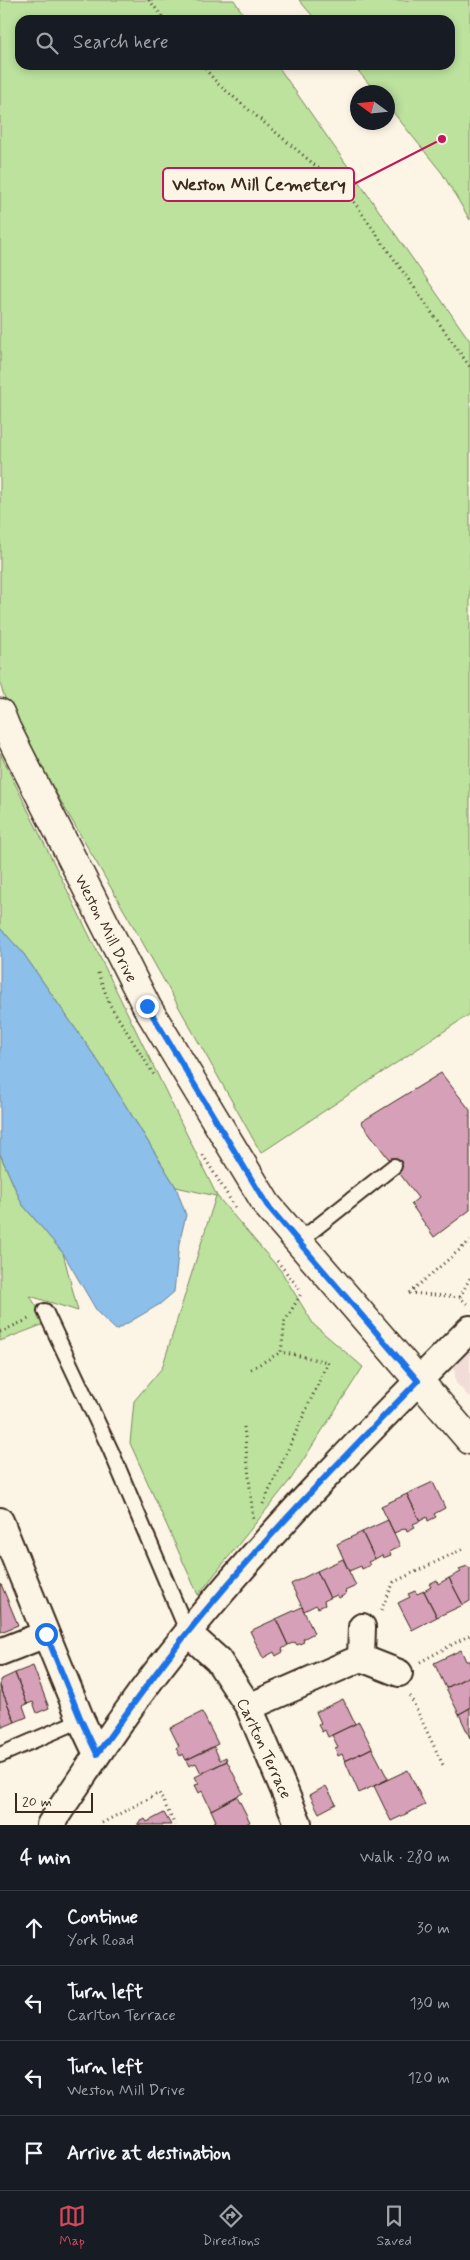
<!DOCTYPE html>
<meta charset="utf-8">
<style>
body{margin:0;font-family:Mynerve,sans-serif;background:#20242c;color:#f1f3f6}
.compass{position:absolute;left:350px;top:85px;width:45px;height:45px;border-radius:50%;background:#171b24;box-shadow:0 2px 8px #0003;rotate:285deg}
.scale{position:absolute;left:15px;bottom:12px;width:78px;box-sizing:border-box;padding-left:5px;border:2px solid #3b2a1e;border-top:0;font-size:14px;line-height:18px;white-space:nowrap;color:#3b2a1e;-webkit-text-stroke:4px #fcf5e5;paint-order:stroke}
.stop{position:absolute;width:15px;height:15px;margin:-11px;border:4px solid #1a73e8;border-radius:50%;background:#fff}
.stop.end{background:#1a73e8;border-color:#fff;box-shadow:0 1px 5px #0008}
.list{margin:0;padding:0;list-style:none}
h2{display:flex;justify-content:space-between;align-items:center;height:65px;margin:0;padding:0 20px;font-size:21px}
h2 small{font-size:16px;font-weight:400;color:#9ea1a6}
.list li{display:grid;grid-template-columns:32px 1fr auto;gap:15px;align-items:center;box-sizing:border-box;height:75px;padding:0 20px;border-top:1px solid #363941}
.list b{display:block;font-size:19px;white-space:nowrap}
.list p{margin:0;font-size:16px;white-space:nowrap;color:#9ea1a6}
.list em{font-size:16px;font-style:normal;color:#9ea1a6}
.icon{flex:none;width:28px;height:28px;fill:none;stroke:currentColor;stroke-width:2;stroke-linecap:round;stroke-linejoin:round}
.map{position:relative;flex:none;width:470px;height:1825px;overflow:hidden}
.search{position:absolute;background:#171b24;box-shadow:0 2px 8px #0003;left:15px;right:15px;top:15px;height:55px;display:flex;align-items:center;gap:12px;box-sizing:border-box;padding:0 18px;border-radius:15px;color:#9ea1a6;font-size:19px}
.sheet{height:365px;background:#171b24}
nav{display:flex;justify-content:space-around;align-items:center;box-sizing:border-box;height:70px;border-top:1px solid #363941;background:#171b24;font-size:14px;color:#9ea1a6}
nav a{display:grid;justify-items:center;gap:2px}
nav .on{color:#d1495b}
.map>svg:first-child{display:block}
.built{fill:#f1dcd8}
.green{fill:#bce29e;stroke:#7c865e}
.water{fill:#8cbfe9;stroke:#6c8398}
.building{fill:#d6a1b8;stroke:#3b2a1e}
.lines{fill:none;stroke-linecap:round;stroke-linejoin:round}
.lane-casing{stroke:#3b2a1e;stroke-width:18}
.street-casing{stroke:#3b2a1e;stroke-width:30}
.primary-casing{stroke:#3b2a1e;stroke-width:31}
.path{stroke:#3b2a1e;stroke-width:3;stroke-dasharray:1 4;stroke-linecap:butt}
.lane{stroke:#fcf5e5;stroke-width:14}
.street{stroke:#fcf5e5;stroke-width:26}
.primary{stroke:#fcf5e5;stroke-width:28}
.route{stroke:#1a73e8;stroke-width:6}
.labels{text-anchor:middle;stroke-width:4;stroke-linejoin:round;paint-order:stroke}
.street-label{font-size:16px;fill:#3b2a1e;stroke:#fcf5e5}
.leader{fill:none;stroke:#c2185b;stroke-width:2}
.callout-dot{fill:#c2185b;stroke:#fcf5e5;stroke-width:2}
.callout{fill:#fcf5e5;stroke:#c2185b;stroke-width:2}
.callout-label{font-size:18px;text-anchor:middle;font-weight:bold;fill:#3b2a1e}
</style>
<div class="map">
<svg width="470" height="1825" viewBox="0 0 470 1825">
<rect width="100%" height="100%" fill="#fcf5e5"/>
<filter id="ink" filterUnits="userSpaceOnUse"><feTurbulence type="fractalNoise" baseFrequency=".02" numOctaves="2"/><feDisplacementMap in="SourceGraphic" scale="10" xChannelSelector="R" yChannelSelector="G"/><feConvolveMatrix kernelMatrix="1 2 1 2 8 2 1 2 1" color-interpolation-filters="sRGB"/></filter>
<g filter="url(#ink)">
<path class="built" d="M470 1347V1398L456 1383 453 1361Z"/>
<path class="green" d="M0 0H234L247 20H20V65H277L470 341V1014L261 1153 140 938 11 715 0 684Z
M299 0H470V220L442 173 388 106V92H376L353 65H450V20H316Z
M0 753 217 1196 281 1271 314 1325 363 1367 291 1479 198 1595 130 1443 134 1401 162 1368 216 1196 176 1187 100 1064 23 953 0 928Z
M0 1154 22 1204 63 1253 78 1311 30 1296 47 1323 0 1341Z"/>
<path class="water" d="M0 928 23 953 100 1064 176 1187 186 1215 179 1244 174 1292 160 1304 116 1330 98 1313 63 1253 22 1204 0 1154Z"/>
<path class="building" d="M441 1073 470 1110V1210L434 1237 411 1204 418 1198 361 1122Z
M433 1482 445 1508 434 1514 436 1517 428 1521 427 1517 420 1521 407 1494Z
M407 1494 420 1521 413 1524 415 1527 407 1531 406 1528 394 1533 381 1506Z
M388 1520 400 1546 389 1552 391 1555 383 1558 382 1555 375 1559 362 1532Z
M362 1532 375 1559 368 1562 370 1565 362 1569 361 1566 349 1571 337 1544Z
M343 1559 356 1586 345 1591 346 1594 339 1598 337 1595 330 1598 317 1571Z
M467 1566 470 1568V1601L463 1605 449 1578 461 1572 459 1569Z
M317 1571 330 1598 324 1601 325 1605 318 1608 316 1605 304 1611 291 1584Z
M449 1578 463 1605 437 1617 424 1591 431 1587 429 1584 437 1580 438 1584Z
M1 1584 18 1625 1 1632 0 1585Z
M415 1591 417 1594 424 1591 437 1617 412 1630 398 1603 410 1597 408 1594Z
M302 1607 314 1633 303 1639 304 1642 297 1645 295 1642 288 1645 276 1619Z
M276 1619 288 1645 282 1649 283 1652 276 1656 274 1652 263 1658 250 1631Z
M461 1650 466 1661H470V1676L446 1688 434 1663Z
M33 1666 49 1708 37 1713 33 1702 27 1704 15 1673Z
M15 1673 27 1704 23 1706 27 1717 15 1722 0 1686V1680Z
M470 1676V1708L459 1714 446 1688Z
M0 1686 15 1722 3 1727 0 1719Z
M343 1699 355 1724 328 1737 325 1730 322 1732 318 1725 321 1723 316 1712Z
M470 1708V1738L459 1714Z
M202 1712 218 1744 186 1760 183 1754 180 1756 176 1748 179 1746 170 1728Z
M359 1722 372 1748 345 1761 342 1754 338 1756 335 1748 338 1747 332 1735Z
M214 1747 220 1760 226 1757 227 1761 201 1773 196 1763 189 1766 186 1760Z
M372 1748 388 1779 359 1793 345 1761Z
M227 1761 243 1793 211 1810 202 1791 199 1793 195 1785 199 1784 195 1777Z
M408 1770 425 1805 391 1821 374 1786Z
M326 1786 336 1804 319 1813 310 1795Z
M237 1796 250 1822 244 1825H215L213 1823 216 1821 211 1810Z
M164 1813 171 1825H138V1823L145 1819 147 1822Z"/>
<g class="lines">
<g class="lane-casing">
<path id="lane" d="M298 1242 394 1166
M45 1311 111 1451 188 1633
M0 1755 81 1720"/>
</g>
<g class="street-casing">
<path id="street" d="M0 1521 81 1720 97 1754
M188 1633 218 1660 249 1707 298 1823
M0 1652 46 1634
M361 1658 399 1673
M249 1707 361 1658 362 1627
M50 1825C94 1759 138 1692 189 1631 276 1525 373 1426 470 1329"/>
</g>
<g class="primary-casing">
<path id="primary" d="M0 713 6 728 147 1007 267 1205 470 1440"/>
</g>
<path class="path" d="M149 0 165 20
M202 65 218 84 347 192 470 367
M98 973 110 1005 154 1075
M203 1155 236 1209
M277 1261 302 1292
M409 1293 470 1241
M409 1293 460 1297
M467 1304 460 1297 470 1278
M0 1332 29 1319
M251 1369 281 1352 285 1321 302 1292
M244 1427 253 1518
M263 1504 328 1362 281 1352
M381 1610 394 1582 463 1549
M420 1662 470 1635
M410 1696 444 1767
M102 1823 159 1793 175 1825"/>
<use href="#lane" class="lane"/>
<use href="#street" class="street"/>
<use href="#primary" class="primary"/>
</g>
</g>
<g class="lines" filter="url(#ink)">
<path class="route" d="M46 1634 81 1720 97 1754C127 1713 156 1671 188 1632 259 1544 339 1462 418 1381L267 1205 147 1006"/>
</g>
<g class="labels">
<g class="street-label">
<text transform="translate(107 928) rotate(63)" y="6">Weston Mill Drive</text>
<text transform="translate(265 1748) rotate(65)" y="6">Carlton Terrace</text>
</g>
</g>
<path class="leader" d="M442 139L354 184"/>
<circle class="callout-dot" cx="442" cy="139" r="5"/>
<rect class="callout" x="163" y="168" width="191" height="33" rx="5"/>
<g class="callout-label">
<text x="259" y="190">Weston Mill Cemetery</text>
</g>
</svg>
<svg class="compass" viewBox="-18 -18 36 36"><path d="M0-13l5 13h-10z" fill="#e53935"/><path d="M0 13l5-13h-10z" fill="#9ea1a6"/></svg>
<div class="scale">20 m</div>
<div class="stop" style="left:46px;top:1634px"></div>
<div class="stop end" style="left:147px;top:1006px"></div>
<div class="search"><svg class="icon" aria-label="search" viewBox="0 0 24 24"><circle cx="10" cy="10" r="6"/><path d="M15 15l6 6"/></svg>Search here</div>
</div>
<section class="sheet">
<h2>4 min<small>Walk · 280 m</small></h2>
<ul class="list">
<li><svg class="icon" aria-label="ahead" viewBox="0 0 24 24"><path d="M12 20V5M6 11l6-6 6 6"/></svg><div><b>Continue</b><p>York Road</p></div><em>30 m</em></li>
<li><svg class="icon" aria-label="left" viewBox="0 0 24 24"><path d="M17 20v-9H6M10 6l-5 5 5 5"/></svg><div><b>Turn left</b><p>Carlton Terrace</p></div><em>130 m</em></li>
<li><svg class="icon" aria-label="left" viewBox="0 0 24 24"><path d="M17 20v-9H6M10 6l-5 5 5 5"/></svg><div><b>Turn left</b><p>Weston Mill Drive</p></div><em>120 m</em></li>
<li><svg class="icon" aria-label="arrive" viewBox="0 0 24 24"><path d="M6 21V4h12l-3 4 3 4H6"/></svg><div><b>Arrive at destination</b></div></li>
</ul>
</section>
<nav>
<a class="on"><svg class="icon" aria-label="map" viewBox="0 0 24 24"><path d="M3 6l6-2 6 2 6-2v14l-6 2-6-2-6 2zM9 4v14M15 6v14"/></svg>Map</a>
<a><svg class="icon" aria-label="directions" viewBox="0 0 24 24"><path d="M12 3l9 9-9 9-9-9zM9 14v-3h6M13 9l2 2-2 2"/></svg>Directions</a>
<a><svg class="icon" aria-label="saved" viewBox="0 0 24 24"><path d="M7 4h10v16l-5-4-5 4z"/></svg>Saved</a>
</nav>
